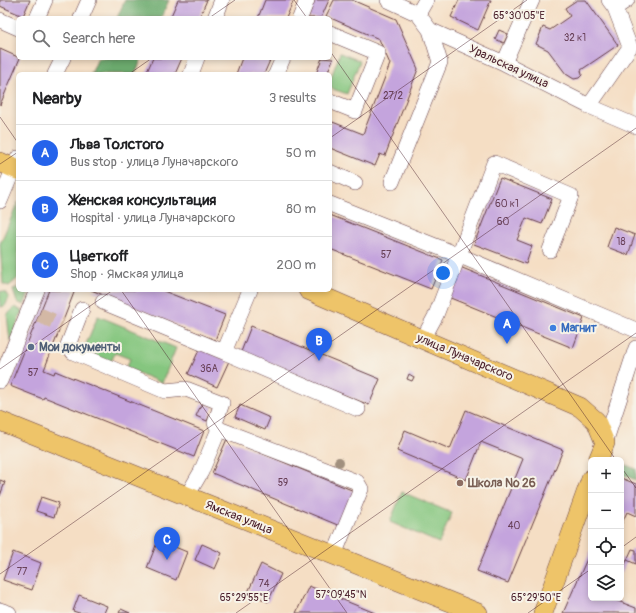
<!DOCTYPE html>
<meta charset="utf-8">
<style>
body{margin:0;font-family:Pangolin,sans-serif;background:#f2f2f2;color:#202124}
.controls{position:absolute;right:12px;bottom:12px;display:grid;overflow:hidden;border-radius:6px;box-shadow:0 2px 6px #0003}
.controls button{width:36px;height:36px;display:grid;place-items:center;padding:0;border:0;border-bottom:1px solid #e0e0e0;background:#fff;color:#202124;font:20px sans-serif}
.you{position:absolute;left:443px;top:273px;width:14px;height:14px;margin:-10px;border:3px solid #fff;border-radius:50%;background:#1a73e8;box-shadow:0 0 0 6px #1a73e833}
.badge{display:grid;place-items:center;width:26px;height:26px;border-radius:50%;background:#2563eb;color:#fff;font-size:13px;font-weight:700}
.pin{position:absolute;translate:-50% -33px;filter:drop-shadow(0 1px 2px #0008)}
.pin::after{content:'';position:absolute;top:21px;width:14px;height:12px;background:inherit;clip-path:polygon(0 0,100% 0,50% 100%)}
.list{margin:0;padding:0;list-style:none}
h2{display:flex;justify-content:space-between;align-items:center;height:52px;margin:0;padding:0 16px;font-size:17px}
h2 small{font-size:13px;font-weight:400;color:#757577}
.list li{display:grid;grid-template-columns:26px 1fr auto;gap:12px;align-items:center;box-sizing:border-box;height:56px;padding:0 16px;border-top:1px solid #e0e0e0}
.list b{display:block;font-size:15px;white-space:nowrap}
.list p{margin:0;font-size:13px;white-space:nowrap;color:#757577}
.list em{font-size:13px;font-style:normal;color:#757577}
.icon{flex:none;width:22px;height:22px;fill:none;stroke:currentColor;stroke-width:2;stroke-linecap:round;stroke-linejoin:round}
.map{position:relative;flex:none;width:636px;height:613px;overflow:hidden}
.search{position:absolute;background:#fff;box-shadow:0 2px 6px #0003;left:16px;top:16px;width:316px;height:44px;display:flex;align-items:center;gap:10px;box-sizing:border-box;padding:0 14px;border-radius:6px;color:#757577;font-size:15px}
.panel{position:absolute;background:#fff;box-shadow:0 2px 6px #0003;left:16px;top:72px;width:316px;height:220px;border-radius:6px}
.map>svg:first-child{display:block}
.green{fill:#85c67f;stroke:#687255}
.forest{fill:#6cab6e;stroke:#5b654c}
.building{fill:#c4a4dd}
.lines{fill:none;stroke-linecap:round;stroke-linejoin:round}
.minor-tunnel{stroke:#d3b8a5;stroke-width:15;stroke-dasharray:15 8;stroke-linecap:butt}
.minor-casing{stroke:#643c42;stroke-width:16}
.major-casing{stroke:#643c42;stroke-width:20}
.minor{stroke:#fff;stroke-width:15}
.major{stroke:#eec469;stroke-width:19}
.tree{fill:#a1907e}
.ticks{fill:none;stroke:#4a1f2b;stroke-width:1;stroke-opacity:0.45}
.shop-dot{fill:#3f7fe0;stroke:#f7f3e8;stroke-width:1.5}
.service-dot{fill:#5c6f8a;stroke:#f7f3e8;stroke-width:1.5}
.education-dot{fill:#8d6e63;stroke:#f7f3e8;stroke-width:1.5}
.labels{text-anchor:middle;stroke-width:4;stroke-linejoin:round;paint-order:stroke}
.number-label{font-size:10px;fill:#684058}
.street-label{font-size:12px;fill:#4a1f2b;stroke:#f7f3e8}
.shop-label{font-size:12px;font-weight:bold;fill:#366cbe;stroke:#f7f3e8;text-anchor:start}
.service-label{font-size:12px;font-weight:bold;fill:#4e5e75;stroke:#f7f3e8;text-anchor:start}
.education-label{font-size:12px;font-weight:bold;fill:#785e54;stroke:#f7f3e8;text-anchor:start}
.ticks-label{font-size:10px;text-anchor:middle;fill:#4a1f2b;stroke:#f7f3e8;stroke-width:4;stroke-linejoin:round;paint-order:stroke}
</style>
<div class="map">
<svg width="636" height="613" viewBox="0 0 636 613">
<rect width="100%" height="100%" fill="#f7f3e8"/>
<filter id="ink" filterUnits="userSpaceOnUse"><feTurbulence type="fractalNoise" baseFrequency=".025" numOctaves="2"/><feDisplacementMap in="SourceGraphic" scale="8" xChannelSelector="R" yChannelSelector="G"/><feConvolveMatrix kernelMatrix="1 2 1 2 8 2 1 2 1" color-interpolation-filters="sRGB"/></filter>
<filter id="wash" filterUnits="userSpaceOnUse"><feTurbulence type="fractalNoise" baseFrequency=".012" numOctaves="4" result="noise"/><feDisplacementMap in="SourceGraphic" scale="16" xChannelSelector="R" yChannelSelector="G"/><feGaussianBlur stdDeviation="0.9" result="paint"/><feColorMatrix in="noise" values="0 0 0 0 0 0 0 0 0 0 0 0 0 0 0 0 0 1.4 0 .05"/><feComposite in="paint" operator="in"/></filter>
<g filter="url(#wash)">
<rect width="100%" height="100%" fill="#f5dec4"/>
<path class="green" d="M340 53 360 61 347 94 330 88V80Z
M18 202V278L9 286 3 284 0 244Z
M18 287V290H30L24 305 17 302 13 290Z
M0 291 5 292 9 298 5 306 0 307Z
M15 307 22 311 10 342 7 315Z
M98 316 176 348 162 383 126 368 130 359 115 353 111 362 83 351Z
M402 492 452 513 439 543 390 522Z"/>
<path class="forest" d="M125 0H169L161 18H117Z
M98 58H142L135 74H91Z
M621 463 636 469V480L621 474Z"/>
<g id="blocks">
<path class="building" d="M0 0H30L23 16 0 6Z
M178 0H207L199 18H170Z
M265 0H294L286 18H258Z
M315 0H329L321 18H308Z
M334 0H352L396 19 418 69 385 156 380 154 375 166 330 148V121L363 134 390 64 379 39 326 16Z
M459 0H491L478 30 451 17Z
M577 0H586L618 45 581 70 582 75 579 78 574 79 566 74 548 50 536 44 543 27 550 30 570 16 565 8Z
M499 30 508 34 504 43 495 39Z
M0 49 20 58 0 105Z
M153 58H182L175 74H146Z
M242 58H271L264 74H236Z
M322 58 333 59 327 74H316Z
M500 178 552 199 542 224 526 218 517 240 532 246 526 264 474 244Z
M330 215 443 260 431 289 330 249Z
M614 227 635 235 628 255 607 247Z
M460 267 584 318 573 348 448 297Z
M49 290H75L44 370 54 374 55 371 204 431 194 457 44 397 43 399 10 386Z
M91 290H161L225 315 215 340Z
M251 326 380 379 369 405 241 352Z
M200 348 229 361 217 387 188 374Z
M409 374 414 377 412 381 407 379Z
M202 403 213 407 207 421 196 416Z
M240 405 270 418 265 430 235 417Z
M466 410 563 450 508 583 477 571 523 459 481 442 466 480 397 451 405 430 450 449Z
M227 439 354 491 340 526 212 473Z
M621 478 636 484V516L627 512 621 525Z
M0 480 5 482 0 496Z
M41 497 59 503 54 517 36 511Z
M158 540 187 552 176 580 147 568Z
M202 544 222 553 215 569 195 560Z
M632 549 636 550V564L627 560Z
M591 550V598H610L636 608V613H563Z
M13 552 41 563 32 590 3 580Z
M621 558 627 560 621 574Z
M261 564 281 574 268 602 248 592Z
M309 586 375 613H296Z
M79 595 107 606 104 613H79L73 611Z
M121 609 130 613H119Z"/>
</g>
</g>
<g filter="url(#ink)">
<use href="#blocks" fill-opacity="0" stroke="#643c42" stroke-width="1"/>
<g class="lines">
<path class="minor-tunnel" d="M39 315 62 325"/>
<g class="minor-casing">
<path id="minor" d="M388 0 418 14 430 30 504 63 589 106 636 126
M615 8 627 0
M418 14 426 0
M37 18 45 0
M81 18 89 0
M215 18 222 0
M300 18 307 0
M0 20 18 28
M330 33 378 53 355 111 330 101
M504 63 532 0
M55 74 63 58
M191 74 197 58
M276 74 283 58
M589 106 630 47 615 8 609 0
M330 172 355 183
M392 182 440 62 430 30
M0 201 18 158
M330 204 458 255 636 330
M250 290 224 352 358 409
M103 302 224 352
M82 309 68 345 73 352 165 391 186 389 222 403 215 423 219 429 201 472 187 496
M423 339 436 315 494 163 571 196 550 250
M0 381 37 290
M219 429 357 482 361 489 334 555
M605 443 636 348
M0 610 9 613"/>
</g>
<g class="major-casing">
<path id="major" d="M0 162 18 170
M308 290 580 407 596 421 605 443 598 460
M0 421 478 613
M543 613 591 479"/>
</g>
<use href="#minor" class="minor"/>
<use href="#major" class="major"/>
</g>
<circle class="tree" cx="339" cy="462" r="5"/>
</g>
<path class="ticks" d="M294 0 307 18M209 18 235 0M330 51 616 460M129 74 152 58M0 117 18 143M330 138 527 0M0 164 18 152M121 290 347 613M0 369 113 290M621 467 636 488M621 548 636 537M0 574 636 128M236 613 636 333M528 613 591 569"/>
<circle class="shop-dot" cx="553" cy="328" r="4"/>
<circle class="service-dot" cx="31" cy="347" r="4"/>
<circle class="education-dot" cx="460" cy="483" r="4"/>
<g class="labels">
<g class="number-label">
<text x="575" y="41">32 к1</text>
<text x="393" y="99">27/2</text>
<text x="507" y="207">60 к1</text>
<text x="503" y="225">60</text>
<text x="621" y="245">18</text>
<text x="386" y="258">57</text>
<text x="209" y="372">36А</text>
<text x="33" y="376">57</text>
<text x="283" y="486">59</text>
<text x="514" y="529">40</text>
<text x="22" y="575">77</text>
<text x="264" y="587">74</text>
</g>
<g class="street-label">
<text transform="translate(509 66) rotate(25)" y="4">Уральская улица</text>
<text transform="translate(465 357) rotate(23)" y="4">улица Луначарского</text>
<text transform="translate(239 517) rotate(22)" y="4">Ямская улица</text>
</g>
<g class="shop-label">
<text x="561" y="332">Магнит</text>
</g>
<g class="service-label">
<text x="39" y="351">Мои документы</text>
</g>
<g class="education-label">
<text x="468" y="487">Школа № 26</text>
</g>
</g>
<g class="ticks-label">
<text x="519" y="19">65°30'05"E</text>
<text x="341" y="598">57°09'45"N</text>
<text x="244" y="601">65°29'55"E</text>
<text x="536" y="601">65°29'50"E</text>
</g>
</svg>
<div class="controls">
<button>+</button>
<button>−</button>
<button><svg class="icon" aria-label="locate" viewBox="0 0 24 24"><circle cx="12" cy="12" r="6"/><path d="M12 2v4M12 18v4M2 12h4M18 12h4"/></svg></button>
<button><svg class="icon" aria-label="layers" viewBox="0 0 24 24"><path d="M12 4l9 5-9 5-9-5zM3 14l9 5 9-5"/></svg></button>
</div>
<div class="you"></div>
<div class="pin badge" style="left:507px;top:344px">A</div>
<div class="pin badge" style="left:319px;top:361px">B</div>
<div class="pin badge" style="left:167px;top:560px">C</div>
<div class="search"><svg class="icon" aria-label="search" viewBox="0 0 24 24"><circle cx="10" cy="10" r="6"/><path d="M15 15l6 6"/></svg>Search here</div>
<section class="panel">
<h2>Nearby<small>3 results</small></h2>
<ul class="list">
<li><span class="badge">A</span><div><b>Льва Толстого</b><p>Bus stop · улица Луначарского</p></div><em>50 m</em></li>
<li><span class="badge">B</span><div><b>Женская консультация</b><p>Hospital · улица Луначарского</p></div><em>80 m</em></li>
<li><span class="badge">C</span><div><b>Цветкоff</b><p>Shop · Ямская улица</p></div><em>200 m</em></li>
</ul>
</section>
</div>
